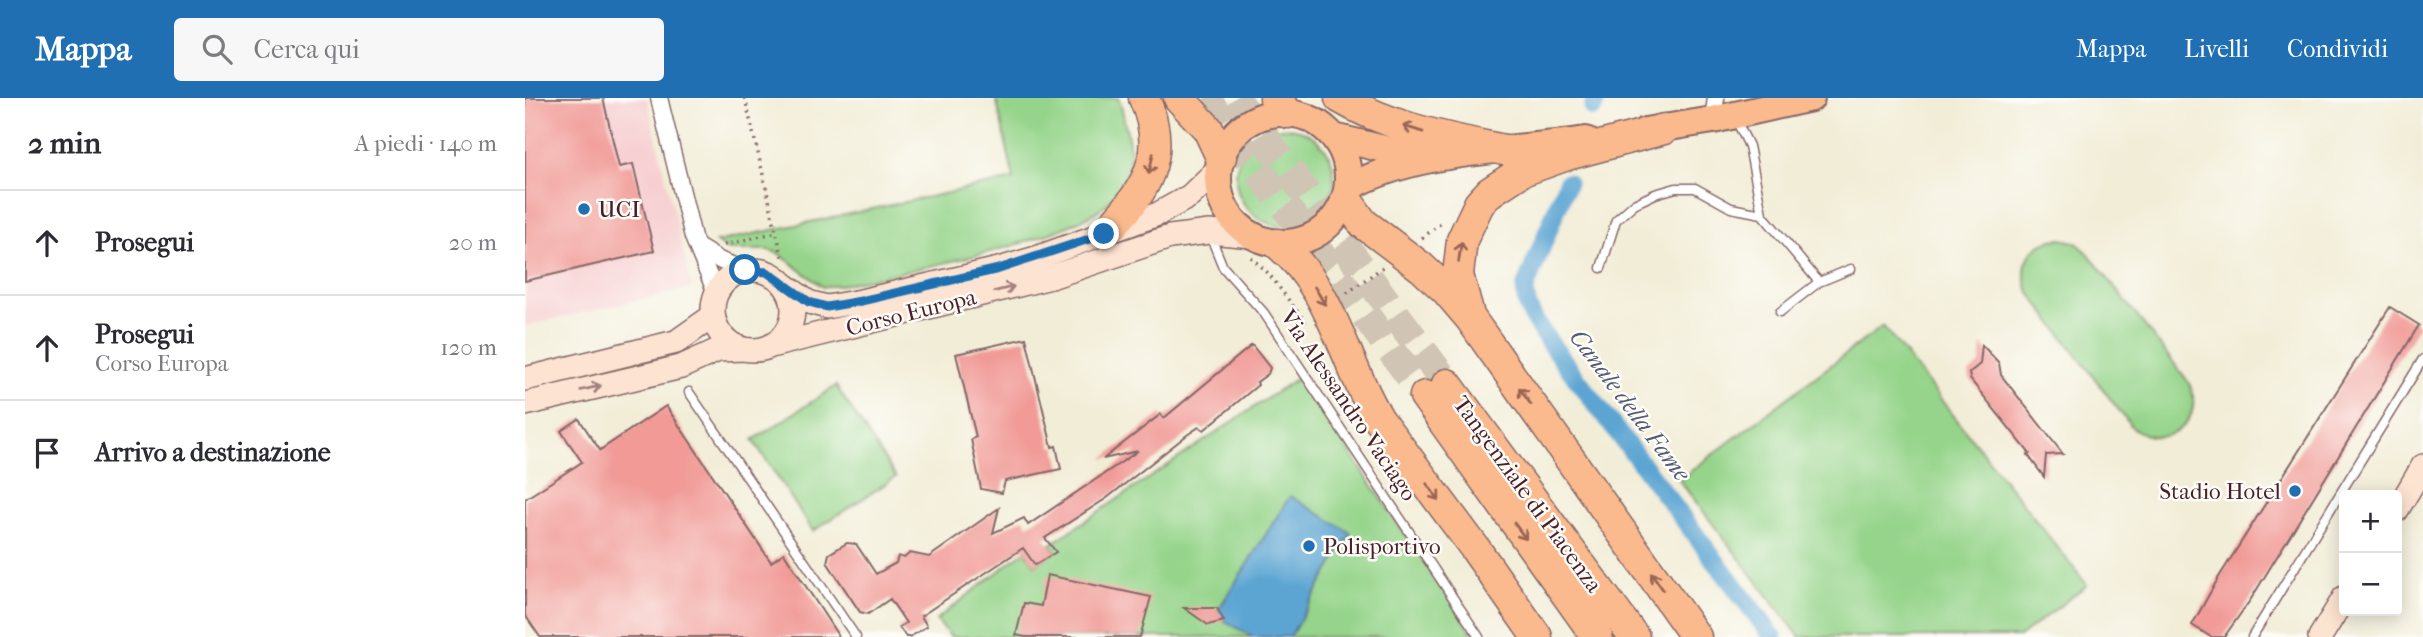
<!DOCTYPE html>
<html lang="it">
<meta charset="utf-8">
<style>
body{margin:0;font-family:"IM FELL French Canon",serif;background:#f7f7f7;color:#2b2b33}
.controls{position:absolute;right:21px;bottom:21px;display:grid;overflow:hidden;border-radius:7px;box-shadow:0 4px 18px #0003}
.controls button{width:63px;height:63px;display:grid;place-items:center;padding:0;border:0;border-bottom:2px solid #e1e1e2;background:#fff;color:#2b2b33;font:35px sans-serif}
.stop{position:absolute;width:21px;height:21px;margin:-16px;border:5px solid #1f6fb2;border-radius:50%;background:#fff}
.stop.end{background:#1f6fb2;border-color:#fff;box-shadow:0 2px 7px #0008}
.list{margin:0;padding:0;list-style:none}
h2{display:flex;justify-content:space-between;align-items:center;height:91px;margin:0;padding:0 28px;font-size:30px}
h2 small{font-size:23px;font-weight:400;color:#7c7c81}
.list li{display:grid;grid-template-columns:46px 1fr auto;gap:21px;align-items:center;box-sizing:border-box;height:105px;padding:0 28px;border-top:2px solid #e1e1e2}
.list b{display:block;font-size:26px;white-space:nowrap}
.list p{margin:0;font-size:23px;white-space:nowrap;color:#7c7c81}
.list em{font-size:23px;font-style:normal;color:#7c7c81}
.icon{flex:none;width:38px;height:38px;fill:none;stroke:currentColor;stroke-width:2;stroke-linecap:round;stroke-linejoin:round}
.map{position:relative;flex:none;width:1898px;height:539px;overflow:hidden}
header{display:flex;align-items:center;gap:42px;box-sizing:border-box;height:98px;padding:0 35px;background:#1f6fb2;color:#fff}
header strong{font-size:33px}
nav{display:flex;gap:38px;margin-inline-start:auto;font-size:24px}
.search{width:490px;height:63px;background:#f7f7f7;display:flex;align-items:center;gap:18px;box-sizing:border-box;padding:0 24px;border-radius:7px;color:#7c7c81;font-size:26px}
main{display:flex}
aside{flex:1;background:#fff}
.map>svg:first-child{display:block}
.built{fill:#f7cfd1}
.green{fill:#95d48a;stroke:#707a5a;stroke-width:2}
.water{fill:#5ca5d3;stroke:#53627f;stroke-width:2}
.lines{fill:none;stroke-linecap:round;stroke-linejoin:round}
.canal{stroke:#5ca5d3;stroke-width:19}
.building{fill:#f19a96}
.highway-tunnel{stroke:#d0c4b5;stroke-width:30;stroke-dasharray:30 15;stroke-linecap:butt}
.lane-casing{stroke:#856767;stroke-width:11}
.street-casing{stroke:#856767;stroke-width:19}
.secondary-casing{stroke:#856767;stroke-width:26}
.primary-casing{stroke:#856767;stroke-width:30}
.highway-casing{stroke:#856767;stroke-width:33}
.path{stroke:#856767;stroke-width:3.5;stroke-dasharray:2 5;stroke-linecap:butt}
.lane{stroke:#fff;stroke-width:8}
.street{stroke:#fff;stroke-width:16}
.secondary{stroke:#fde3d1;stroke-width:23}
.primary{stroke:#fbba8d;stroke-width:26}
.highway{stroke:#fbba8d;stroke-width:30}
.oneway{stroke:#9a6557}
.oneway2{stroke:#a4817e}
.route{stroke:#1f6fb2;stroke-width:9}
.poi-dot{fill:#1f6fb2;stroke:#fdfcf7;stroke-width:2.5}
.labels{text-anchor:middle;stroke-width:5;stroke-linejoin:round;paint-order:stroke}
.poi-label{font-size:23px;fill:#4a1f2b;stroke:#fdfcf7;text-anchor:start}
.street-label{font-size:23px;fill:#4a1f2b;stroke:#fdfcf7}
.water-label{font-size:24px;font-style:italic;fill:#525b77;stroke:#fdfcf7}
</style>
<header>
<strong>Mappa</strong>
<div class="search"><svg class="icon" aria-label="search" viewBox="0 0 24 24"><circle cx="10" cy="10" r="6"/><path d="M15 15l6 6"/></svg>Cerca qui</div>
<nav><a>Mappa</a><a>Livelli</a><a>Condividi</a></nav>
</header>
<main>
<aside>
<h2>2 min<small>A piedi · 140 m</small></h2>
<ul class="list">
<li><svg class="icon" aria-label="ahead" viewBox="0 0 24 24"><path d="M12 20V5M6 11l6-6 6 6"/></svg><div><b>Prosegui</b></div><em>20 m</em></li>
<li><svg class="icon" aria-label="ahead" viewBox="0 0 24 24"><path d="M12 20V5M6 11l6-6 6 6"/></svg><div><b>Prosegui</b><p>Corso Europa</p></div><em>120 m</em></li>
<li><svg class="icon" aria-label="arrive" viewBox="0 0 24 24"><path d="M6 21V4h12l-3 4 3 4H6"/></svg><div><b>Arrivo a destinazione</b></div></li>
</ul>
</aside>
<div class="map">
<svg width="1898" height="539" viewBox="0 0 1898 539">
<rect width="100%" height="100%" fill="#fdfcf7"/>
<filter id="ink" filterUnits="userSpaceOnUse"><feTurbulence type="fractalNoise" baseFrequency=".0143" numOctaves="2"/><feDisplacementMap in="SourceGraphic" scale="14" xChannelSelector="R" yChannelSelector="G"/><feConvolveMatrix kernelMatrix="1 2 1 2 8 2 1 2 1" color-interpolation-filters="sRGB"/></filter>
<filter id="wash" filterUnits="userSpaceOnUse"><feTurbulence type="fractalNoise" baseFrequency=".00686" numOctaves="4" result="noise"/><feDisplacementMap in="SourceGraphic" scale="28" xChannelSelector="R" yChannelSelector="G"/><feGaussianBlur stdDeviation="1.57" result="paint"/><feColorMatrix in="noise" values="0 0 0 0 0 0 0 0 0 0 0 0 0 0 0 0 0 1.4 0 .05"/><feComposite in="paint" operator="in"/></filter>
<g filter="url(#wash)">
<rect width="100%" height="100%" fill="#f2edd7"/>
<path class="built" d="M0 0H122L167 190 0 228Z"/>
<path class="green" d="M471 0H593C597 8 598 17 600 26 608 55 608 75 587 100 551 144 375 174 315 187L298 189 253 155 243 152H203L191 144 489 81Z
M711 79a49 49 0 1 1 98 0a49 49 0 1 1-98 0Z
M1536 141 1550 144 1562 154 1662 282C1685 321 1641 357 1606 328L1504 194C1493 167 1506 142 1536 141Z
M1358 228 1562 487 1494 539H1275L1154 382Z
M774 279 950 539H426L411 522 500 453 510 467 531 454 526 446Z
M311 288 371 379 288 433 228 342Z"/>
<path class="water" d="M765 398 826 435 765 539H728L690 517Z"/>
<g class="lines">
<path class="canal" d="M1068 10 1072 0
M1042 85 1000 190C1000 212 1012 226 1024 244L1248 539"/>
</g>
<g id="blocks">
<path class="building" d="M0 0H78L94 69 108 66 129 153 0 183Z
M1865 209 1894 227 1726 501 1699 539H1686L1667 527 1694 479Z
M501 240 527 349 531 348 536 371 480 383 477 395 456 391 446 341 451 339 431 256Z
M727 247 745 270 743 276 732 284 733 287 679 332 674 329 662 337 582 400 520 440 531 454 510 467 498 450 396 518 402 528 385 539H381L374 529 381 525 365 501 343 516 335 514 302 464 304 456 322 445 331 446 351 476 371 465 373 458 379 460 385 455 404 459 474 410 468 435 499 420 503 427 613 353 578 361 636 316 639 320Z
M1457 247 1474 265 1476 277 1538 356 1521 357 1519 379 1503 357 1505 356 1445 281 1444 275 1455 266Z
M141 308 246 464 259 455 314 539H15L0 517V401L57 364 36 333 54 321 75 352Z
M522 477 626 499 615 539H500L491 537 499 505 516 508Z
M659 510H692L699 523 683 527Z"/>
</g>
</g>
<g filter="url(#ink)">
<use href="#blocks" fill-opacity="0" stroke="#856767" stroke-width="2"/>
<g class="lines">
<path class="highway-tunnel" d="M680 0 900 298
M710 0 922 286"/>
<g class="lane-casing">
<path id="lane" d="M1210 20 1224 48 1237 116 1294 184 1326 171
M685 137 698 169 739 215 954 539
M1076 170 1091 122 1109 106 1130 96 1151 90H1170L1206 110 1237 116
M1255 214 1294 184
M164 294 331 539
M1727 539 1898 261"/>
</g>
<g class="street-casing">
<path id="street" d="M134 0 168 139 191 195
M1188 22 1191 0
M173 149 196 163 220 172"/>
</g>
<g class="secondary-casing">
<path id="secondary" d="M188 212a40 40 0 1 1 80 0a40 40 0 1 1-80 0Z
M260 187 283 204 302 209 336 203 474 171 511 160 633 116 665 98 694 70
M246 248 526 179 645 139 684 134 728 138
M0 281 151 244 188 218
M0 306 156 269 193 252 219 251
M1872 412 1898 368
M1795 539 1819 500"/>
</g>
<g class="primary-casing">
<path id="primary" d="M693 80a65 65 0 1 1 130 0a65 65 0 1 1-130 0Z
M1120 33 1188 22 1286 0
M809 39 863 52 902 56
M823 90C894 50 983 54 1061 42"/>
</g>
<g class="highway-casing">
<path id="highway" d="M654 0 683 31 696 59
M750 0 763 15
M815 0C865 30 922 40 979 52
M821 101 838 125 896 169 922 193 945 220 1171 539
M579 136C620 95 645 58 619 0
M753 146C808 190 819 266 855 323L949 449 1012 539
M943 213 933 177 937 142 954 106 965 94 997 73 1042 57 1139 31
M922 286 1109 539
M900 298 1072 539"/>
</g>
<path class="path" d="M220 0 258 162
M897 140 919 123
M199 147 252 134
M726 159 744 176 781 225
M822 195 858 169"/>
<use href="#lane" class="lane"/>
<use href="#street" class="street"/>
<use href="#secondary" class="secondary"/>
<use href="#primary" class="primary"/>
<use href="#highway" class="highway"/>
</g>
<defs><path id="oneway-shaft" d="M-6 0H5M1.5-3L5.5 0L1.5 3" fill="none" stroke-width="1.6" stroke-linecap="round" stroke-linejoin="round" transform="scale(1.75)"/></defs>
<g class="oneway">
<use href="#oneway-shaft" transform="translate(888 31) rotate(-163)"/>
<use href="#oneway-shaft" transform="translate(626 66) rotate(102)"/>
<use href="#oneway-shaft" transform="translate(935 154) rotate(-82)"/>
<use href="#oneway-shaft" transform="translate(795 198) rotate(59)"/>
<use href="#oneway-shaft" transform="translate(1000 298) rotate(-125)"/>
<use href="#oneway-shaft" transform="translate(908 394) rotate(53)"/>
<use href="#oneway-shaft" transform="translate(995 433) rotate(54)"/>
<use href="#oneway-shaft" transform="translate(1132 483) rotate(-125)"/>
</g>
<g class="oneway2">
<use href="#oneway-shaft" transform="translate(479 191) rotate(-14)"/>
<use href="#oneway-shaft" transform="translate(66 290) rotate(-13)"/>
</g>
</g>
<g class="lines" filter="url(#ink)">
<path class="route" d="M220 172 242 174 284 204 302 209 336 203 474 171 579 136"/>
</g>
<g class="poi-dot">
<circle cx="59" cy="111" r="7"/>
<circle cx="1770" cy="393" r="7"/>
<circle cx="784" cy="448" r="7"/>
</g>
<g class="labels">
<g class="poi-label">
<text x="73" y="119">UCI</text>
<text x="1756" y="401" text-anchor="end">Stadio Hotel</text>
<text x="798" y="456">Polisportivo</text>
</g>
<g class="street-label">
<text transform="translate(386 214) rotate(-14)" y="8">Corso Europa</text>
<text transform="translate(824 307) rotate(56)" y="8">Via Alessandro Vaciago</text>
<text transform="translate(1003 396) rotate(54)" y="8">Tangenziale di Piacenza</text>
</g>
<g class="water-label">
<text transform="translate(1105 307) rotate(53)" y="8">Canale della Fame</text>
</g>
</g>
</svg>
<div class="controls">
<button>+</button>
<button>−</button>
</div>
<div class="stop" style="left:220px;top:172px"></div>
<div class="stop end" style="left:579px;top:136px"></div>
</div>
</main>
